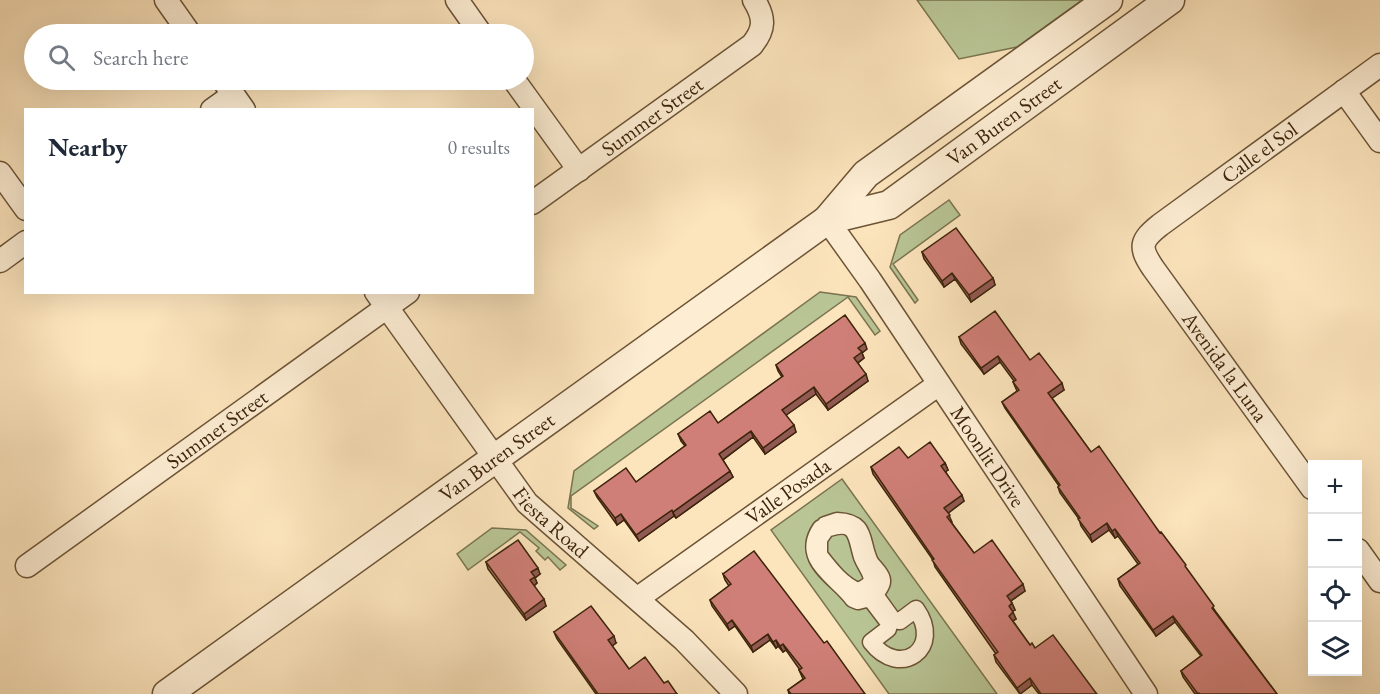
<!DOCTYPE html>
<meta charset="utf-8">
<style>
body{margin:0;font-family:"EB Garamond",serif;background:#f6f6f7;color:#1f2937}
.controls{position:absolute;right:18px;bottom:18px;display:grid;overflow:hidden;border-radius:0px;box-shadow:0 6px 24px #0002}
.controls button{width:54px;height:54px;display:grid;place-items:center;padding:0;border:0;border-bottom:2px solid #e0e1e3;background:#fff;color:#1f2937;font:30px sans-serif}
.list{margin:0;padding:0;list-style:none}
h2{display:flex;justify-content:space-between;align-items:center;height:78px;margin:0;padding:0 24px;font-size:26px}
h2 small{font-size:20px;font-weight:400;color:#747a83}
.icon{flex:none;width:33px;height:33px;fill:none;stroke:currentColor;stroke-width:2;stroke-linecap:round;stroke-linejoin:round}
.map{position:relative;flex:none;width:1380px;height:694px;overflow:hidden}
.search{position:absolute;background:#fff;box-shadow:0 6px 24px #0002;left:24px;top:24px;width:510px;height:66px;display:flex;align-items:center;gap:15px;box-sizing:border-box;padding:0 21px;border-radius:33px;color:#747a83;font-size:22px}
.panel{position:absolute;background:#fff;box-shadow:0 6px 24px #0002;left:24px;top:108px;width:510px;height:186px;border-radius:0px}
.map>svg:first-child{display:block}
.green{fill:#b9c595;stroke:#7a7450;stroke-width:1.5}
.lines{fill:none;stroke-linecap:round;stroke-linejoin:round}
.pedestrian-casing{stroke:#6c5436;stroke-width:19}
.minor-casing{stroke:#6c5436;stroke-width:25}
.tertiary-casing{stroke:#6c5436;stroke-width:31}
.pedestrian{stroke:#fdedd3;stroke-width:16}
.minor{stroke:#fdedd3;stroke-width:22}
.tertiary{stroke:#fdedd3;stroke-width:28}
.wall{fill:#b26d66;stroke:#3c240a;stroke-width:1.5}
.shaded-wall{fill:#915953;stroke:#3c240a;stroke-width:1.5}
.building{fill:#cf7f77;stroke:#3c240a;stroke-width:1.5}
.labels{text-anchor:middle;stroke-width:4.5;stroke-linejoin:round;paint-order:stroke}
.street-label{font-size:21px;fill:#3c240a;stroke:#fdedd3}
</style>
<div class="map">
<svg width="1380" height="694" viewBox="0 0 1380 694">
<rect width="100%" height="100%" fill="#fce4bc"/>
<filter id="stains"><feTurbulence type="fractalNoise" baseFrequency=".00333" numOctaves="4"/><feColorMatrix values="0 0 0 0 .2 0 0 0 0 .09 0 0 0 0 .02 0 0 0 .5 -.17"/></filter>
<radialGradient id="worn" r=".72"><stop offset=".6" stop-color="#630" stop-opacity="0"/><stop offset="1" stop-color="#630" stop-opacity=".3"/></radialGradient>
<path class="green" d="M917 0H1082L1017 47 959 59Z
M949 200 960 215 893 264 918 300 915 303 890 267 900 235Z
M820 292 856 297 880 331 875 335 848 297 571 496V508L598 526 594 529 568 508 574 471Z
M842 479 997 694H889L771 530Z
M492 528 526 530 566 565 560 570 548 557 545 560 536 551 539 548 520 532 468 570 457 554Z"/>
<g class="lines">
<g class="pedestrian-casing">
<path id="pedestrian" d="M837 521C868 522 860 542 870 562 873 567 883 575 882 582 882 586 877 591 875 595L893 620 900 621 916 609C944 648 900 680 871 642L888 629 889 623 870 598 858 601 853 599C837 577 799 560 821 528L824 532 819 539V555C830 569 842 585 858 591 882 582 868 572 862 557 856 538 858 519 829 528L825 525Z"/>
</g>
<g class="minor-casing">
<g id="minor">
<path d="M166 0 190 34"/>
<path d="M457 0 481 34"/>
<path d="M223 80 244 110"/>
<path d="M514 80 579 170"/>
<path d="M1344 91 1380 141"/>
<path d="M212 110 233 95"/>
<path d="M0 173 26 209"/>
<path id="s1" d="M532 203 752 45C765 29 765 18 754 0"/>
<path id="s2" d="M827 220 870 280 1146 694"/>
<path d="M0 261 26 242"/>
<path id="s3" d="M376 292 527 503 684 640 736 694"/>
<path id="s4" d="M1312 488 1153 268C1139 247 1140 241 1160 225L1380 65"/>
<path d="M1358 550 1380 581"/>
<path id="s5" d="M27 566 408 292"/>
<path id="s6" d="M638 598 939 384"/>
</g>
</g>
<g class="tertiary-casing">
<g id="tertiary">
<path id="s7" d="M827 220 889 205 1170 0"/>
<path id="s8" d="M167 694 827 220 866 174 1108 0"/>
</g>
</g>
<use href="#pedestrian" class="pedestrian"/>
<use href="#minor" class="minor"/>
<use href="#tertiary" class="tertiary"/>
</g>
<path class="wall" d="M922 252 993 278 995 285 971 302 955 279 944 287 924 259Z
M959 337 1030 360 1064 390 1052 398 1091 452 1160 533 1188 571 1216 612 1277 694H1195L1183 677 1181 671 1201 656 1175 622 1156 636 1120 586 1118 579 1138 564 1118 536 1115 538 1109 530 1092 542 1081 526 1079 519 1060 493 1058 487 1059 486 1005 408 1002 402 1017 391 1013 382 1014 381 1000 362 984 374 961 344Z
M867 349 862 353 864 358 858 363 868 381 828 410 816 394 786 415 796 432 765 454 753 437 723 460 733 477 676 518 674 516 639 541 624 520 617 525 597 497 594 491 636 482 685 446 681 441 678 434 718 423 782 377 778 371 776 365Z
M908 458 945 463 948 470 945 471 964 501 948 513 952 522H951L974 553 1025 591 1011 601 1015 610 1012 611 1016 619 1013 621 1030 645 1035 648 1097 694H1039L1032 685 1020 694 996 662 994 655 996 654 935 567 933 560 873 474 871 467Z
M486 562 540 574 535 578 537 583 534 586 546 606 526 620 488 569Z
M723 574 824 643 865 694H789L788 690 803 679 799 670H800L786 650 783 652 778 646 776 648 770 640 753 652 735 626 729 630 712 606 710 600 729 586 725 580Z
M554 632 616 643 612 646 629 669 664 683 677 694H596L557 639Z"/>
<path class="shaded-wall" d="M952 273 955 279 944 287 942 281Z
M993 278 995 285 971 302 969 295Z
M865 343 867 349 862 353 864 358 856 364 854 358 858 348Z
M998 356 1000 362 984 374 981 368Z
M866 374 868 381 828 410 826 404Z
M1062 383 1064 390 1051 399 1048 393Z
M814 387 816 394 785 416 782 410Z
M794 425 796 432 765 454 763 448Z
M751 431 753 437 721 461 719 454Z
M945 463 948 470 944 473 941 466Z
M730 471 733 477 676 518 673 512Z
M962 495 964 501 947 514 944 508Z
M672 510 674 516 639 541 636 535Z
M621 514 624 520 617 525 615 518Z
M1107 523 1109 530 1092 542 1090 535Z
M1115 529 1118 536 1115 538 1112 531Z
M538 568 540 574 535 578 537 583 532 587 530 580 531 572Z
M1023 584 1025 591 1009 602 1007 596Z
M544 599 546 606 526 620 524 614Z
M1012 603 1015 610 1011 612 1009 606Z
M1013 612 1016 619 1011 622 1009 616Z
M1173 616 1175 622 1156 636 1153 630Z
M732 620 735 626 729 630 727 624Z
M768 634 770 640 753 652 751 646Z
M614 636 616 643 611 647 608 640Z
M776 640 778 646 776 648 773 642Z
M783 644 786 650 783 652 780 646Z
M1030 678 1032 685 1020 694 1017 688Z"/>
<path class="building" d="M956 228 993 278 969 295 952 273 942 281 922 252Z
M995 311 1030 360 1039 353 1062 383 1048 393 1091 452 1099 446 1160 533 1161 532 1186 565 1185 566 1214 606 1212 608 1277 694H1200L1199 693 1198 694 1181 671 1202 655 1173 616 1153 630 1118 579 1140 563 1115 529 1112 531 1107 523 1090 535 1078 519 1080 518 1058 487 1060 485 1002 402 1019 390 1013 382 1016 380 998 356 981 368 959 337Z
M845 315 865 343 858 348 862 352 854 358 866 374 826 404 814 387 782 410 794 425 763 448 751 431 719 454 730 471 673 512 672 510 636 535 621 514 615 518 594 491 626 468 636 482 686 445 678 434 710 411 718 423 783 376 776 365Z
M930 442 945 463 941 466 962 495 944 508 950 515 947 517 974 553 992 540 1023 584 1007 596 1012 603 1009 606 1013 612 1009 616 1030 645 1032 643 1035 648 1053 635 1096 693 1095 694H1041L1030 678 1017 688 994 655 998 652 932 560 934 559 871 467 899 447 908 458Z
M518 540 538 568 531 572 535 577 530 580 544 599 524 614 486 562Z
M754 551 824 643 827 641 865 694H791L788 690 805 678 799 670 802 668 783 644 780 646 776 640 773 642 768 634 751 646 732 620 727 624 710 600 731 584 723 574Z
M591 606 614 636 608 640 629 669 645 657 664 683 668 681 677 694H598L554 632Z"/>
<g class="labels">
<g class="street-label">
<text dy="7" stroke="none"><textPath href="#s1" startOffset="148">Summer Street</textPath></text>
<text dy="7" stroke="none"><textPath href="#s7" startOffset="206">Van Buren Street</textPath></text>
<text dy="7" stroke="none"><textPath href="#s4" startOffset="446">Calle el Sol</textPath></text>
<text transform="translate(1225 367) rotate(54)" y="7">Avenida la Luna</text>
<text dy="7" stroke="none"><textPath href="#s5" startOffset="234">Summer Street</textPath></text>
<text dy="7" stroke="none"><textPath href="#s8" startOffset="406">Van Buren Street</textPath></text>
<text dy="7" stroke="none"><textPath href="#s2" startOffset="286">Moonlit Drive</textPath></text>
<text dy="7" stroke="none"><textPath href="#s6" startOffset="184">Valle Posada</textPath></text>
<text dy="7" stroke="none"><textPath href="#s3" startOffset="290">Fiesta Road</textPath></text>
</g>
</g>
<rect width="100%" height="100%" filter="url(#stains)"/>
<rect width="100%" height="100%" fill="url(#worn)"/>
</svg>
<div class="controls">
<button>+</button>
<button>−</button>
<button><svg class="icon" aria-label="locate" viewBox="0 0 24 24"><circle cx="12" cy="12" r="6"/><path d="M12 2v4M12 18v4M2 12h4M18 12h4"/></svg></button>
<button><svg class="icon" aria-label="layers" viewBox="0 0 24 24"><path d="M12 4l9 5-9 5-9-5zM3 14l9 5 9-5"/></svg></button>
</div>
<div class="search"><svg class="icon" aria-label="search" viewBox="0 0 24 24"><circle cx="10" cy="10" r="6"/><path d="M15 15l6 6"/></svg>Search here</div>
<section class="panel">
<h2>Nearby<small>0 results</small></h2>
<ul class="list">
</ul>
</section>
</div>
